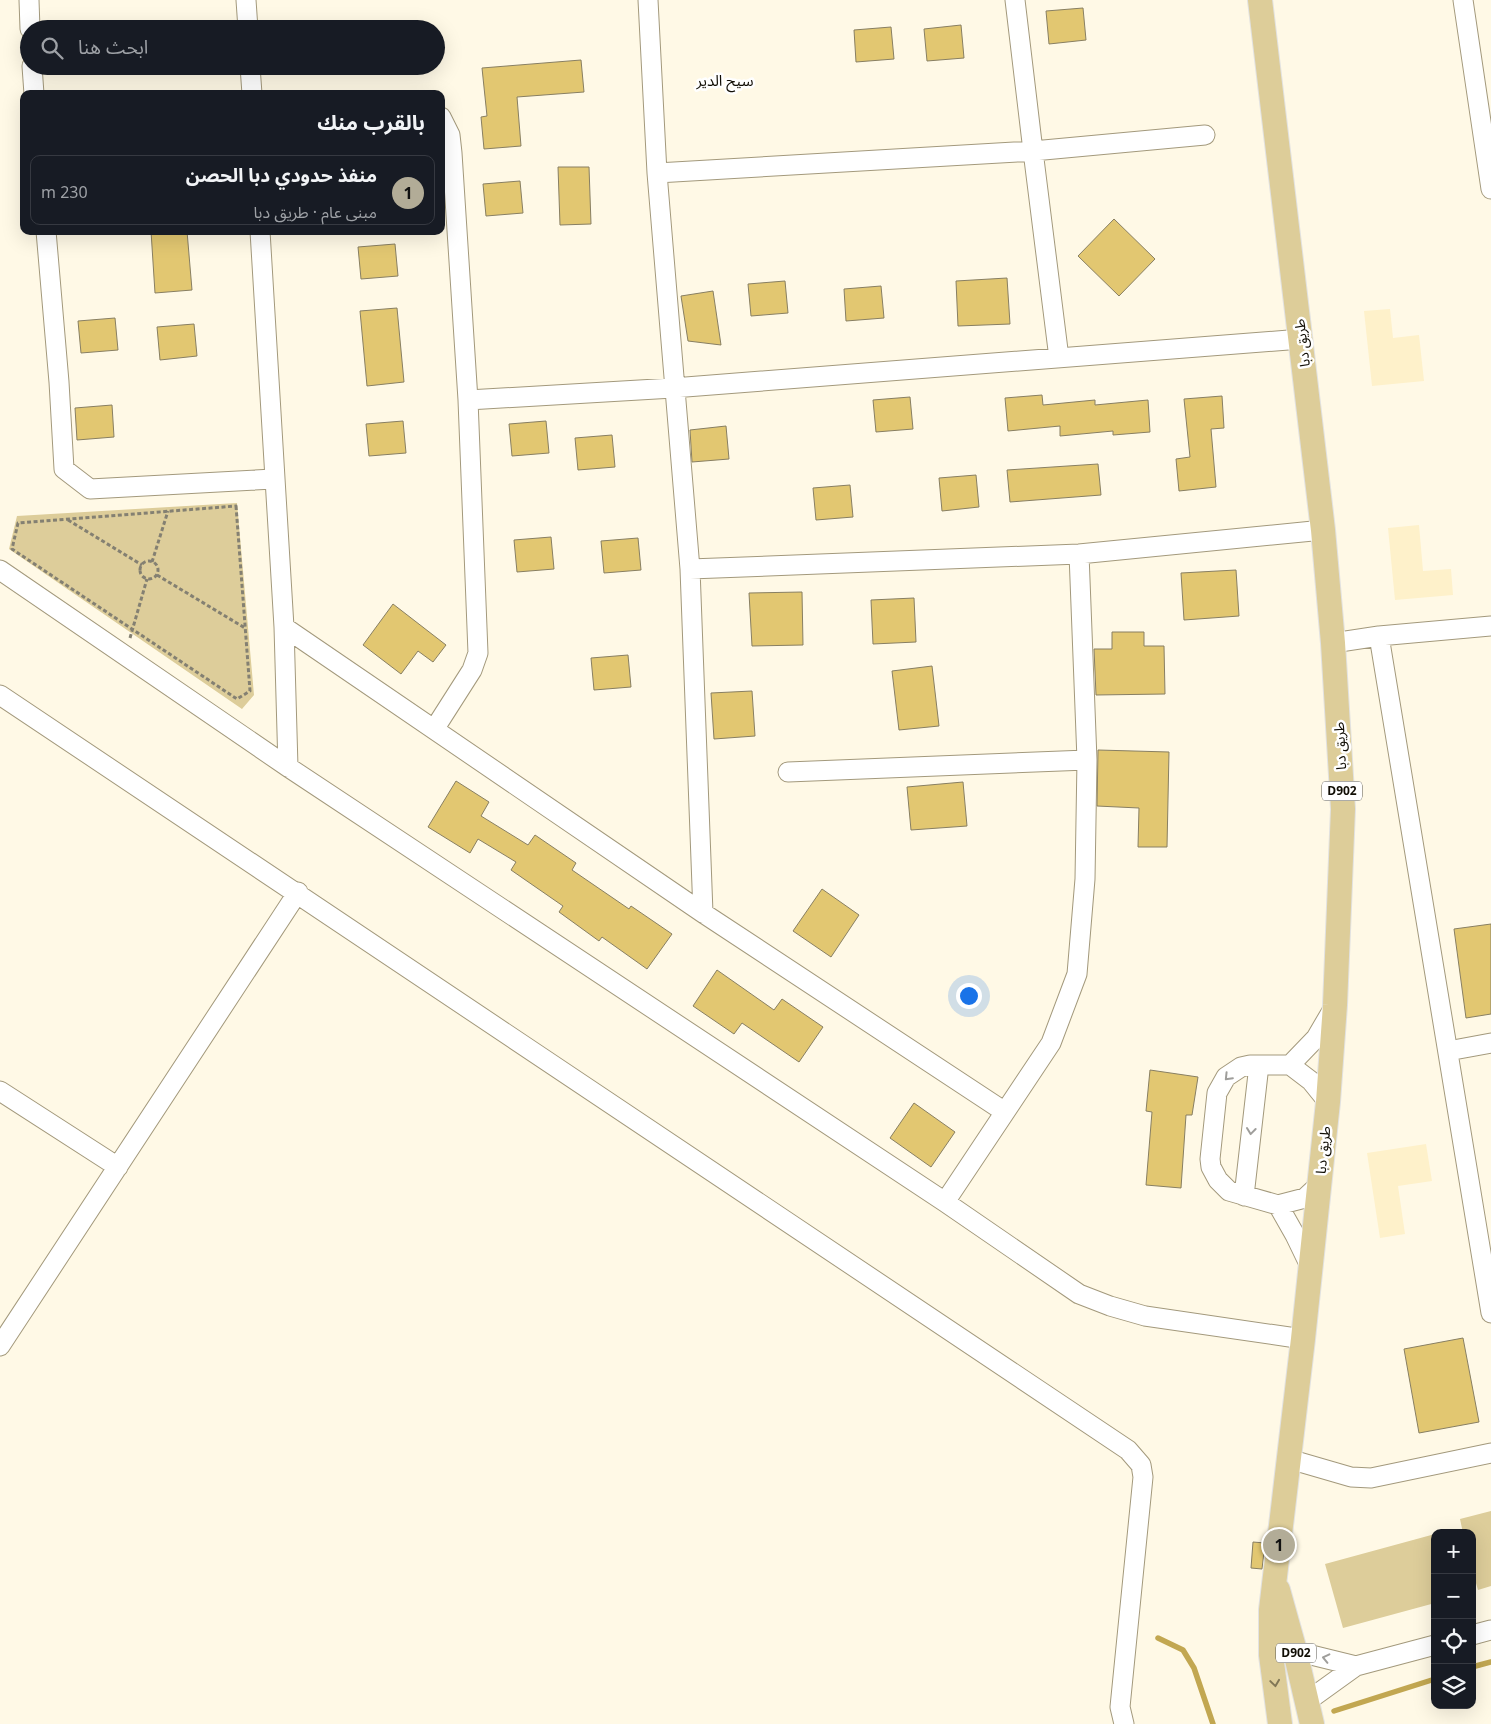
<!DOCTYPE html>
<html lang="ar">
<meta charset="utf-8">
<style>
body{margin:0;font-family:Georgia,"Noto Sans Arabic",serif;background:#242831;color:#f1f3f6;direction:rtl}
.controls{position:absolute;right:15px;bottom:15px;display:grid;overflow:hidden;border-radius:10px;box-shadow:0 5px 20px #0002}
.controls button{width:45px;height:45px;display:grid;place-items:center;padding:0;border:0;border-bottom:1px solid #363941;background:#171b24;color:#f1f3f6;font:25px sans-serif}
.you{position:absolute;left:968px;top:995px;width:18px;height:18px;margin:-12px;border:4px solid #fff;border-radius:50%;background:#1a73e8;box-shadow:0 0 0 8px #1a73e833}
.badge{display:grid;place-items:center;width:32px;height:32px;border-radius:50%;background:#b2ac97;color:#111;font-size:16px;font-weight:700}
.pin{position:absolute;translate:-50% -50%;border:2px solid #fff;box-shadow:0 1px 5px #0006}
.list{margin:0;padding:0;list-style:none}
h2{display:flex;justify-content:space-between;align-items:center;height:65px;margin:0;padding:0 20px;font-size:21px}
h2 small{font-size:16px;font-weight:400;color:#9ea1a6}
.list li{display:grid;grid-template-columns:32px 1fr auto;gap:15px;align-items:center;box-sizing:border-box;height:70px;margin:0 10px 10px;padding:0 10px;border:1px solid #363941;border-radius:10px}
.list b{display:block;font-size:19px;white-space:nowrap}
.list p{margin:0;font-size:16px;white-space:nowrap;color:#9ea1a6}
.list em{font-size:16px;font-style:normal;color:#9ea1a6}
.icon{flex:none;width:28px;height:28px;fill:none;stroke:currentColor;stroke-width:2;stroke-linecap:round;stroke-linejoin:round}
.map{position:relative;flex:none;width:1491px;height:1724px;overflow:hidden;direction:ltr}
.search{position:absolute;background:#171b24;box-shadow:0 5px 20px #0002;left:20px;top:20px;width:425px;height:55px;display:flex;align-items:center;gap:12px;box-sizing:border-box;padding:0 18px;border-radius:28px;color:#9ea1a6;font-size:19px}
.panel{position:absolute;background:#171b24;box-shadow:0 5px 20px #0002;left:20px;top:90px;width:425px;height:145px;border-radius:10px;direction:rtl}
.map>svg:first-child{display:block}
.built{fill:#fef1ca}
.green{fill:#ddcd9a}
.lines{fill:none;stroke-linecap:round;stroke-linejoin:round}
.stream{stroke:#c2a751;stroke-width:5.5}
.building{fill:#e2c771;stroke:#887f62}
.minor-casing{stroke:#a3997c;stroke-width:21}
.major-casing{stroke:#e2e2e1;stroke-width:26}
.path{stroke:#848072;stroke-width:3;stroke-dasharray:4 2.5;stroke-linecap:butt}
.minor{stroke:#fff;stroke-width:19}
.major{stroke:#ddcd99;stroke-width:24}
.oneway{stroke:#9f9e9b}
.oneway2{stroke:#817756}
.labels{text-anchor:middle;stroke-width:5;stroke-linejoin:round;paint-order:stroke}
.shield{fill:#fff;stroke:#58564f;stroke-width:1}
.shield-label{font-size:12px;font-weight:bold;fill:#100d04}
.street-label{font-size:14px;fill:#100d04;stroke:#fff}
.neighbourhood-label{font-size:15px;fill:#100d04;stroke:#fff}
</style>
<div class="map">
<svg width="1491" height="1724" viewBox="0 0 1491 1724">
<rect width="100%" height="100%" fill="#fff9e6"/>
<path class="built" d="M1390 309 1393 338 1419 335 1424 381 1372 386 1364 311Z
M1419 525 1423 571 1451 569 1453 595 1395 600 1388 528Z
M1426 1144 1432 1181 1398 1186 1405 1234 1380 1238 1367 1153Z"/>
<path class="green" d="M237 503 254 695 242 709 9 549 17 516Z
M1491 1511V1586L1478 1590 1472 1569V1533H1463L1460 1519Z
M1435 1534V1603L1343 1628 1325 1564Z"/>
<g class="lines">
<path class="stream" d="M1158 1638 1183 1650 1194 1668 1213 1724
M1472 1667 1491 1662
M1334 1711 1435 1679"/>
</g>
<path class="building" d="M1083 8 1086 40 1049 44 1046 11Z
M961 25 964 58 927 61 924 29Z
M891 27 894 59 856 62 854 30Z
M581 60 584 92 517 97 521 146 484 149 481 117 487 116 482 68Z
M558 167H589L591 224 560 225Z
M520 181 523 213 486 216 483 184Z
M1114 219 1155 259 1119 296 1078 256Z
M151 231H187L192 290 155 293Z
M395 244 398 276 361 279 358 247Z
M1007 278 1010 324 958 326 956 281Z
M785 281 788 313 751 316 748 284Z
M881 286 884 318 846 321 844 289Z
M713 291 721 345 688 341 681 296Z
M397 308 404 382 367 386 360 311Z
M115 318 118 350 81 353 78 321Z
M194 324 197 356 160 360 157 327Z
M1042 395 1043 405 1095 400V405L1148 400 1150 432 1113 435V431L1060 436V426L1008 431 1005 398Z
M1222 396 1224 428 1211 429 1216 487 1179 491 1176 459 1190 457 1184 399Z
M910 397 913 429 876 432 873 400Z
M112 405 114 437 77 440 75 408Z
M403 421 406 453 369 456 366 424Z
M546 421 549 453 512 456 509 424Z
M726 426 729 459 692 462 690 430Z
M612 435 615 467 578 470 575 438Z
M1098 464 1101 495 1010 502 1007 470Z
M976 475 979 507 942 511 939 478Z
M850 485 853 517 816 520 813 488Z
M551 537 554 569 517 572 514 540Z
M638 538 641 570 604 573 601 541Z
M1236 570 1239 616 1184 620 1181 573Z
M802 592 803 645 752 646 749 593Z
M914 598 916 642 873 644 871 600Z
M393 604 446 645 433 662 418 651 401 674 363 645Z
M1112 632H1144V646H1164L1165 694 1096 695 1094 649H1112Z
M628 655 631 687 594 690 591 658Z
M932 666 939 726 899 730 892 671Z
M752 691 755 736 714 739 711 693Z
M1098 750 1169 752 1167 847H1138L1139 808 1097 806Z
M456 781 489 802 481 816 528 845 535 835 576 863 572 870 629 909 631 906 672 934 647 969 602 937 599 941 559 912 563 906 511 870 516 862 478 839 470 853 428 827Z
M963 782 967 826 911 830 907 787Z
M822 889 859 915 831 957 793 931Z
M1491 924V1014L1466 1018 1454 929Z
M717 970 774 1010 782 999 823 1027 799 1062 742 1023 734 1034 693 1006Z
M1150 1070 1198 1077 1192 1115H1186L1181 1188 1146 1185 1152 1112 1146 1111Z
M914 1103 955 1132 931 1167 890 1138Z
M1463 1338 1479 1422 1419 1433 1404 1349Z
M1253 1542 1265 1543 1262 1569 1251 1568Z"/>
<g class="lines">
<g class="minor-casing">
<path id="minor" d="M29 0 30 29
M246 0 248 29
M648 0 657 173 690 569 703 913
M1463 0 1491 189
M32 66 34 94
M250 66 252 94
M657 173 1033 151 1015 0
M46 231 59 382 64 469 90 489 274 479
M260 231 284 627 288 767
M1059 358 1033 151 1205 135
M468 400 673 388 1301 339
M690 569 1079 554 1323 530
M0 570 288 767 945 1202 1079 1294 1110 1306 1145 1316 1303 1339
M284 627 703 913 1005 1112
M1379 636 1491 1313
M1333 643 1379 636 1491 626
M0 695 1128 1450 1141 1465 1143 1477 1120 1707 1124 1724
M435 728 472 670 478 653 468 400 452 153 450 135 441 117
M788 772 1087 760
M1448 1051 1491 1043
M1290 1065 1316 1038 1333 1009
M0 1091 118 1167
M1319 1185 1305 1198 1278 1205 1229 1191 1218 1180 1211 1167 1210 1159 1217 1093 1226 1077 1241 1067 1250 1065H1290L1311 1081 1328 1102
M1244 1196 1259 1065
M945 1202 1051 1043 1077 974 1085 879 1087 760 1079 554
M1278 1205 1295 1235 1310 1266
M0 1346 298 892
M1289 1459 1351 1477 1371 1478 1491 1453
M1472 1635 1491 1630
M1295 1651 1356 1666
M1306 1702 1356 1666 1435 1645"/>
</g>
<g class="major-casing">
<path id="major" d="M1260 0 1323 530 1333 643 1343 809 1335 1005 1328 1102 1303 1339 1271 1610V1655L1280 1724
M1278 1590 1295 1651 1312 1724"/>
</g>
<path class="path" d="M236 506 250 691 237 699 12 549 18 523Z
M68 520 142 565
M140 570a9 9 0 1 1 18 0a9 9 0 1 1-18 0Z
M152 562 168 511
M157 575 245 628
M130 638 147 579"/>
<use href="#minor" class="minor"/>
<use href="#major" class="major"/>
</g>
<defs><path id="oneway-chevron" d="M-2-3.5L2.5 0L-2 3.5" fill="none" stroke-width="1.6" stroke-linecap="round" stroke-linejoin="round" transform="scale(1.25)"/></defs>
<g class="oneway">
<use href="#oneway-chevron" transform="translate(1228 1077) rotate(134)"/>
<use href="#oneway-chevron" transform="translate(1251 1131) rotate(97)"/>
<use href="#oneway-chevron" transform="translate(1326 1658) rotate(-167)"/>
</g>
<use class="oneway2" href="#oneway-chevron" transform="translate(1275 1683) rotate(82)"/>
<g class="labels">
<g class="shield">
<rect x="1322" y="781.5" width="40" height="19" rx="4"/>
<rect x="1276" y="1643.5" width="40" height="19" rx="4"/>
</g>
<g class="shield-label">
<text x="1342" y="795">D902</text>
<text x="1296" y="1657">D902</text>
</g>
<g class="street-label">
<text transform="translate(1302 343) rotate(-97)" y="5">طريق دبا</text>
<text transform="translate(1340 746) rotate(-93)" y="5">طريق دبا</text>
<text transform="translate(1323 1150) rotate(-84)" y="5">طريق دبا</text>
</g>
<g class="neighbourhood-label">
<text x="725" y="86">سيح الدير</text>
</g>
</g>
</svg>
<div class="controls">
<button>+</button>
<button>−</button>
<button><svg class="icon" aria-label="locate" viewBox="0 0 24 24"><circle cx="12" cy="12" r="6"/><path d="M12 2v4M12 18v4M2 12h4M18 12h4"/></svg></button>
<button><svg class="icon" aria-label="layers" viewBox="0 0 24 24"><path d="M12 4l9 5-9 5-9-5zM3 14l9 5 9-5"/></svg></button>
</div>
<div class="you"></div>
<div class="pin badge" style="left:1279px;top:1545px">1</div>
<div class="search"><svg class="icon" aria-label="search" viewBox="0 0 24 24"><circle cx="10" cy="10" r="6"/><path d="M15 15l6 6"/></svg>ابحث هنا</div>
<section class="panel">
<h2>بالقرب منك<small></small></h2>
<ul class="list">
<li><span class="badge">1</span><div><b>منفذ حدودي دبا الحصن</b><p>مبنى عام · طريق دبا</p></div><em>230 m</em></li>
</ul>
</section>
</div>
